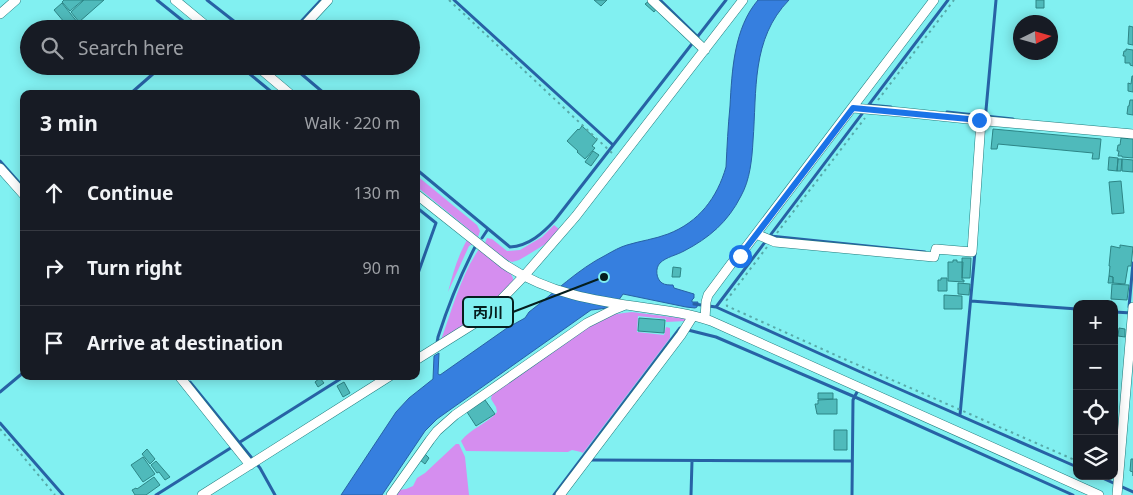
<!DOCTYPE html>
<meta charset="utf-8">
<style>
body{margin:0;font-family:"Noto Sans","Noto Sans JP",sans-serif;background:#242831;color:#f1f3f6}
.controls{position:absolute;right:15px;bottom:15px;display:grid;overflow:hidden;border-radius:10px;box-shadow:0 2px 12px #0003}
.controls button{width:45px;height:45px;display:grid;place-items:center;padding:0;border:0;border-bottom:1px solid #363941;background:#171b24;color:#f1f3f6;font:25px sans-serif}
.compass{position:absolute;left:1013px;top:15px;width:45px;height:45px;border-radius:50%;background:#171b24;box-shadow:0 2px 12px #0003;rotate:85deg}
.stop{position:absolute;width:15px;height:15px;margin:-11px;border:4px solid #1a73e8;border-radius:50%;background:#fff}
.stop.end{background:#1a73e8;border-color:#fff;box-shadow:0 1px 5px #0008}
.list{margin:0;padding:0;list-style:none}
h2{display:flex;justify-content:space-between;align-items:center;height:65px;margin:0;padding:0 20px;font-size:21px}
h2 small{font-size:16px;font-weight:400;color:#9ea1a6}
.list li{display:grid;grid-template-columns:32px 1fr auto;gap:15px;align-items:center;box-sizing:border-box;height:75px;padding:0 20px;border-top:1px solid #363941}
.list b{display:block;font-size:19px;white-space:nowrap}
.list em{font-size:16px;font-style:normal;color:#9ea1a6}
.icon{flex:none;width:28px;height:28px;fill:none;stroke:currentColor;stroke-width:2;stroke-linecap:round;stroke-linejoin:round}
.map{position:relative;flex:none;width:1133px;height:495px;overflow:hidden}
.search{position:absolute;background:#171b24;box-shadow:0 2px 12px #0003;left:20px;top:20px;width:400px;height:55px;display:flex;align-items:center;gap:12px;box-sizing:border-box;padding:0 18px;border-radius:28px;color:#9ea1a6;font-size:19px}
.panel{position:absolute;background:#171b24;box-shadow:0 2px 12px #0003;left:20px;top:90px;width:400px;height:290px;border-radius:10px}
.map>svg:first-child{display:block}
.green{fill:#d58eef}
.water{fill:#367fdf;stroke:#2762a5}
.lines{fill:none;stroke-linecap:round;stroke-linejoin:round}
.stream{stroke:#2762a5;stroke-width:3}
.building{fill:#4fbabb;stroke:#2d8586}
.street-casing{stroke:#207b7c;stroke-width:10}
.path{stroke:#57a9a9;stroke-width:2;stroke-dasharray:2.5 4;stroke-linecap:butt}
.street{stroke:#fff;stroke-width:9}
.route{stroke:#1a73e8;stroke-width:6}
.leader{fill:none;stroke:#051e1e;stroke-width:2}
.callout-dot{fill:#051e1e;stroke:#81f0f1;stroke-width:2}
.callout{fill:#81f0f1;stroke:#051e1e;stroke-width:2}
.callout-label{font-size:15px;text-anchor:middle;font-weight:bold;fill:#051e1e}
</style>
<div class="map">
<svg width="1133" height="495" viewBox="0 0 1133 495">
<rect width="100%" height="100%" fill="#81f0f1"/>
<path class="green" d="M416 175 477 225 480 231 478 237 416 186Z
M554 225 559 229 552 240 526 256 519 260 512 262 507 260 485 243 487 238 492 239 507 251 520 250 542 237Z
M467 240 473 244 469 246 448 292C453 273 457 258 467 240Z
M479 249 511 274 513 278V283L477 317 441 340C452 310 461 275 479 249Z
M632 312 687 319 686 321 666 322V319L638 316 637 332 664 335 666 327 670 328V338L583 453 581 452 572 450 568 452 466 451 461 441C471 428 487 424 497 412L496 407 491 399 492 394 602 318 616 314Z
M456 444H459L465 457 469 495H396L399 490 406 489 413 486 417 478 425 473Z"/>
<path class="water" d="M758 0H789C751 39 757 90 753 141 752 159 750 180 741 196 728 222 709 238 684 251 677 255 666 257 660 263 655 268 656 279 662 283 665 285 669 285 673 285L674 288 694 294V298L692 300V302H698L697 307 695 308 686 307 623 294 614 307 600 309 591 310 437 419 425 431 382 495H341L396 412 409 398 433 379 434 356 439 353 438 374 440 375 507 328 525 318 529 312C554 293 578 269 606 255 613 251 620 247 627 245 640 241 655 239 668 234 699 222 717 198 726 167 727 147 728 126 730 106 732 70 734 28 758 0Z"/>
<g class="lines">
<path class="stream" d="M157 0 193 29
M207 0 244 29
M454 0 613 145
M660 0 698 37
M294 29 321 0
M240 66 274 94
M292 66 325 94
M130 94 162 66
M869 105 891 107
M947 112 1013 119
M985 121 996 0
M0 161 24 188
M416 169 510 247C529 246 543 233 555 220L726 0
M416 207 436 223 416 279
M770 236 925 252
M482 238 488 229
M971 301 1077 309
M694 304 716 307 865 374 1077 467
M716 307 948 0
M1129 307 1133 263
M1114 312 1132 313
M437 343 438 337C448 306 460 276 475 247
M190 382 260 468 275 495
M0 392 24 372
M960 415 975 252
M0 423 63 495
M590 460 852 461
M1098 476 1133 492
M156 495 345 376
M554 495 680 328 716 337 855 397 1073 495
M691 495 692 461
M852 495 853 400 857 392"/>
</g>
<path class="building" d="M64 0H83L70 11 62 2Z
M84 0H104L79 22 71 12Z
M594 0H607L601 6Z
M1036 0H1044V8H1036Z
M649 1 657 8 654 12 645 4Z
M62 3 78 23 71 29H70L54 10Z
M1129 26 1133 27V45L1128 44Z
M1126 49 1133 50V66L1130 65V63H1125V56H1123L1124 51H1126Z
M1132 76H1133V92L1128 91V83L1131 84Z
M1130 100H1133V115L1127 114 1128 106H1129Z
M582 126 597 140 592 146 595 148 585 159 577 152 578 151 567 141 578 129 579 130Z
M993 129 1101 139 1099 159H1092L1093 153 998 144 997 149H991Z
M1121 138 1133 139V158L1122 157V156H1118L1119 151H1117L1118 145H1120Z
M593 151 599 155 591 166 585 162Z
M1109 157 1118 158 1117 171 1108 170Z
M1118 159H1122L1121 171H1117Z
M1122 159 1133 160V172L1122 171Z
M1121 181 1124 213 1112 214 1109 182Z
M1120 245 1133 247 1131 266H1128L1125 284 1113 283V277L1109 276 1110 266H1109L1111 246 1120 248Z
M962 258H971L970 278H962Z
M953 260H957V262H963L962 280H964V282L948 281V262H953Z
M673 267 681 268 680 277H672Z
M1109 276 1113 277V283H1108Z
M941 278H947V291H938V280H941Z
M958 283 970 284 969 295 958 294Z
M1112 284 1129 285 1127 300 1111 299Z
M944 295 962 296V309H944Z
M639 318 665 320 664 333 638 331Z
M1119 328 1125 329V337L1118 336Z
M1114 335H1117V345H1114Z
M320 378 324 383 318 387 315 382Z
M344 382 350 393 343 397 337 386Z
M818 393H833V399H818Z
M837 399V414H817L815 404H818V400Z
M485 400 495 414 476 426 467 412Z
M834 430H847V450H834Z
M147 449 155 459 150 464 142 454Z
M425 454 429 458 425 464 420 460Z
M143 457 155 474 143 482 131 465Z
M1131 459H1133V476V472L1130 471Z
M156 461 170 477 165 480 159 472 157 473 151 465Z
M154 477 160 485 146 495H135L132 490 136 488 137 489Z"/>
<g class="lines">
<g class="street-casing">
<path id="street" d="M175 0 210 29
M652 0 705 50
M0 14 16 0
M301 29 328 0
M257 66 290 94
M853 108 900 112 987 121 1133 134
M0 168 24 195
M416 194 504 264C548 294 596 301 647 308 669 311 691 314 711 321L1099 495
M756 234 775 242 934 257 936 249 972 252 981 121
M705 319 706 302 708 295 737 256 740 255 934 0
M416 360 480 320 494 307 524 276 576 216 743 0
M179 376 250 465
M202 495 390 376
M391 495 430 440 437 431 455 415 587 323 615 309 625 305
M560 495 681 335 693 316
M1117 495 1133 307"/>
</g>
<path class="path" d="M449 0 613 154
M878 100 954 0
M777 233 865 118
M767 247 726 301 727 306 842 358 1077 461
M0 429 55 495"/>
<use href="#street" class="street"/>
</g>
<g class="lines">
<path class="route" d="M740 256 853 108 979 120"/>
</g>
<path class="leader" d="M604 277L513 312"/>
<circle class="callout-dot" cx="604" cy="277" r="5"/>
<rect class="callout" x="463" y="297" width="50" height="30" rx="5"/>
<g class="callout-label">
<text x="488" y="318">丙川</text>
</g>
</svg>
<div class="controls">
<button>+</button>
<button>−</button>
<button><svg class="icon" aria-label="locate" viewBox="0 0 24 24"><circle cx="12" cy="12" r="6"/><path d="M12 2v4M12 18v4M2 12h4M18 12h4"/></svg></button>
<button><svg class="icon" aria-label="layers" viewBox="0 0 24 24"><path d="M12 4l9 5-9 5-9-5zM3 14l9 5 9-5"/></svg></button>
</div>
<svg class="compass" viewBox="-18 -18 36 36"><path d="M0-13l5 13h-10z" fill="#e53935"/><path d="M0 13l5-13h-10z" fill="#9ea1a6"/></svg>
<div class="stop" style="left:740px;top:256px"></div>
<div class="stop end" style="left:979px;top:120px"></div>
<div class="search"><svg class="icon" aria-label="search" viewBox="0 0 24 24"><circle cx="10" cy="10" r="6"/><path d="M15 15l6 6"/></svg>Search here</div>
<section class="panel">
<h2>3 min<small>Walk · 220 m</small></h2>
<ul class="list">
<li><svg class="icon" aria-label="ahead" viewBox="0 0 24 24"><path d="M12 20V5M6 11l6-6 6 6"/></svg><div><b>Continue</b></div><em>130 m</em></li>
<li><svg class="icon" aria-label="right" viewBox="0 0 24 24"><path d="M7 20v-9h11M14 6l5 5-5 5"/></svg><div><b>Turn right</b></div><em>90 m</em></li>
<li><svg class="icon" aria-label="arrive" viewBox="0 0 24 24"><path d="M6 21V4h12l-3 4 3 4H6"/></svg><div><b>Arrive at destination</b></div></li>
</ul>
</section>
</div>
